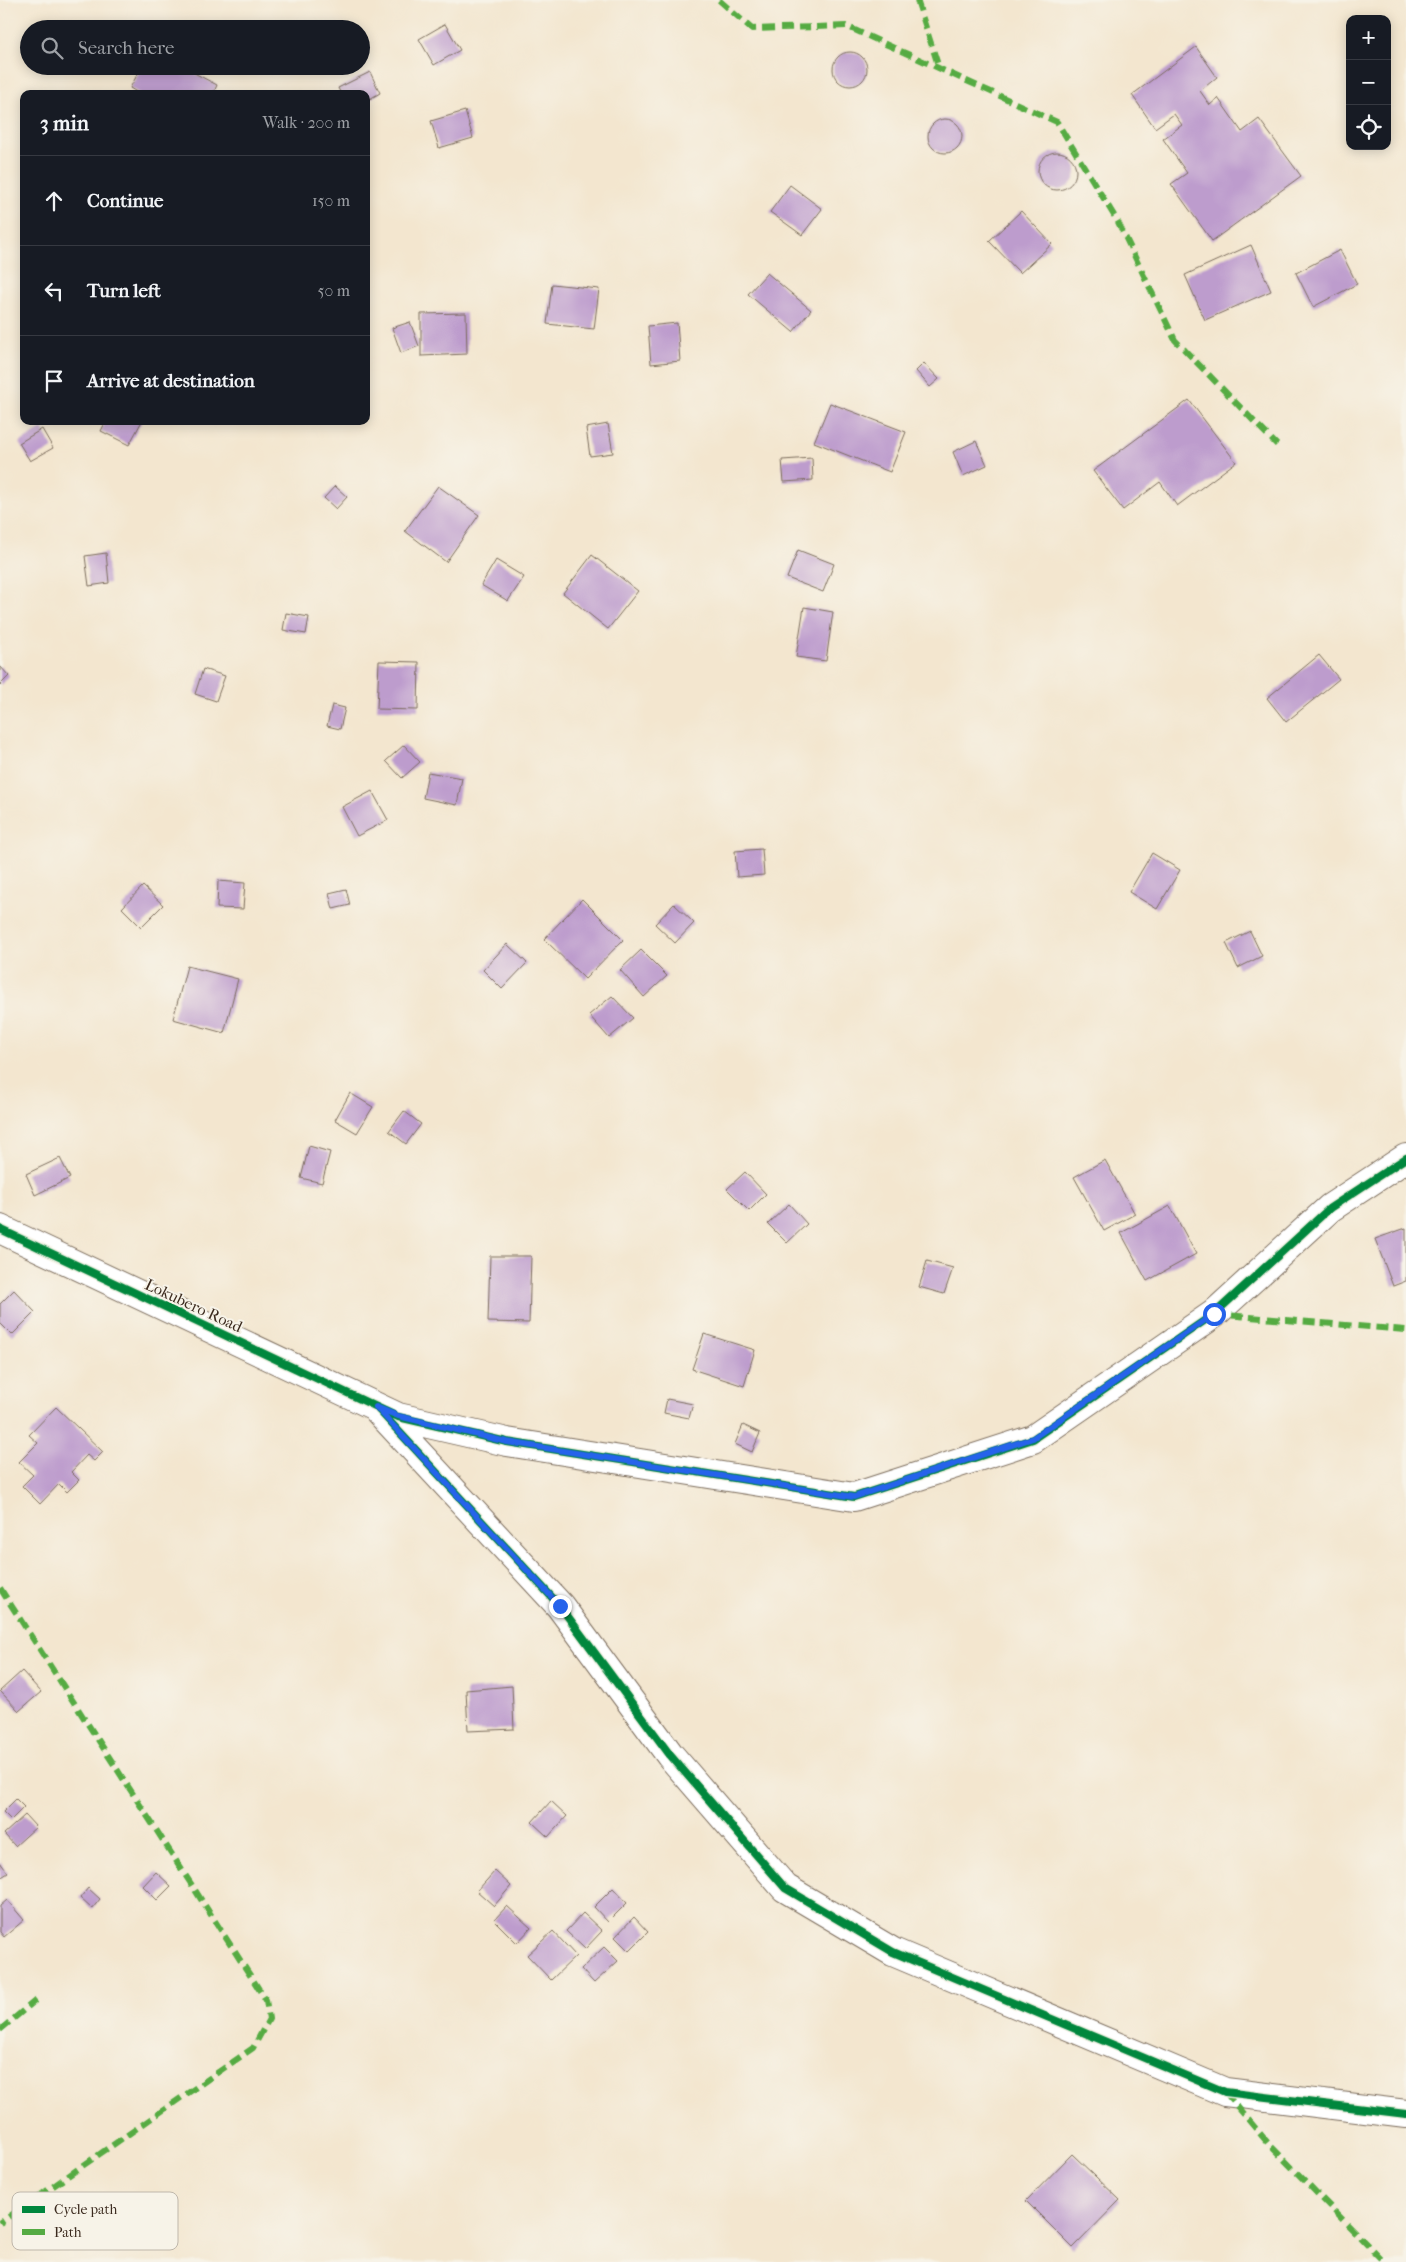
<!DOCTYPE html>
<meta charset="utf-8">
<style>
body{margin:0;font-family:"IM FELL French Canon",serif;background:#20242c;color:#f1f3f6}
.controls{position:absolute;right:15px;top:15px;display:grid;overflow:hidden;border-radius:10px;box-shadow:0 2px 12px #0003}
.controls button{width:45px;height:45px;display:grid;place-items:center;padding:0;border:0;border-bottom:1px solid #363941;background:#171b24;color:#f1f3f6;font:25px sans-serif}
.stop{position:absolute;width:15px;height:15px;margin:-11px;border:4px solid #2563eb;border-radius:50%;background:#fff}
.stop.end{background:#2563eb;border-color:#fff;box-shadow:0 1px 5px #0008}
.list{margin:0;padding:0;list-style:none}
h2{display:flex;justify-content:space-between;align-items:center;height:65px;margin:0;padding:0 20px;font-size:21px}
h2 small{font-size:16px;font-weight:400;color:#9ea1a6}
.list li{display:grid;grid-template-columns:32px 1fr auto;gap:15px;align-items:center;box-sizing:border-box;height:90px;padding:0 20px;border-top:1px solid #363941}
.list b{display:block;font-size:19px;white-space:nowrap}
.list em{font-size:16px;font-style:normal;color:#9ea1a6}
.icon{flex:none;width:28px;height:28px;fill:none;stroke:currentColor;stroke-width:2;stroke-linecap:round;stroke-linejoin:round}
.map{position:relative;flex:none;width:1406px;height:2262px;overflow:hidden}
.search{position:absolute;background:#171b24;box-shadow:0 2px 12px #0003;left:20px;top:20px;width:350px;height:55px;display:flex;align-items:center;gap:12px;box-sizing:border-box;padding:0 18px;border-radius:28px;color:#9ea1a6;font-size:19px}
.panel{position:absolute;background:#171b24;box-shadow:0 2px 12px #0003;left:20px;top:90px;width:350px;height:335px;border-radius:10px}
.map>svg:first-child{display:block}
.building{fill:#bd9ccd}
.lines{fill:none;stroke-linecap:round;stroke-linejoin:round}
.minor-casing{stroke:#7b6c5c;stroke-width:30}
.minor{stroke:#fff;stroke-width:28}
.quiet{stroke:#55ab43;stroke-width:6;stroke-dasharray:12 6;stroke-linecap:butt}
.cycleway-casing{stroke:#f7f3e8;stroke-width:11}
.cycleway{stroke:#00873e;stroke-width:8}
.route{stroke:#2563eb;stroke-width:6}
.labels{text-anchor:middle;stroke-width:4;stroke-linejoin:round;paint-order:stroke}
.street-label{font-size:16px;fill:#3b2a1e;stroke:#f7f3e8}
.key{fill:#f7f3e8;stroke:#bfb7ab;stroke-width:1}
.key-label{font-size:14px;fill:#3b2a1e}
</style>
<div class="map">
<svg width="1406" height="2262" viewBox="0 0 1406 2262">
<rect width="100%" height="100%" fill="#f7f3e8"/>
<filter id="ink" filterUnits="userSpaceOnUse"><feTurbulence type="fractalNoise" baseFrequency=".02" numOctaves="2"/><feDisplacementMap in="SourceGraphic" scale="10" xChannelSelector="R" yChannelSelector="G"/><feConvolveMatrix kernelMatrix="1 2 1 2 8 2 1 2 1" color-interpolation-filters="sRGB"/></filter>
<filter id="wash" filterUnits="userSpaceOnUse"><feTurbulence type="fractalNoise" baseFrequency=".0096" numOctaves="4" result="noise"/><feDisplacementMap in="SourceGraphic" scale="20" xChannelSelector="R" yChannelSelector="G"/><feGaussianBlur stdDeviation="1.12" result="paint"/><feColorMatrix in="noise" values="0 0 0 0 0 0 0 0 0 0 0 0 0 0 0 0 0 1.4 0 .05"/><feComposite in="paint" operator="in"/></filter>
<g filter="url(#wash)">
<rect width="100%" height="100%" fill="#f3e6cf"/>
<g id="blocks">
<path class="building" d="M445 24 460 50 434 65 419 39Z
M1196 47 1217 77 1200 91 1210 105 1218 98 1242 132 1259 119 1301 176 1212 241 1171 184 1187 173 1163 139 1182 125 1174 114 1155 128 1132 95Z
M833 69a17 17 0 1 1 34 0a17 17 0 1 1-34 0Z
M142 66H181L217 85 213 94H140L130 88Z
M370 72 380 93 366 101V94H341L338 88Z
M465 111 473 138 439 148 431 121Z
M928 136a17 17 0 1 1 34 0a17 17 0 1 1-34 0Z
M1038 171a19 19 0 1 1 38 0a19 19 0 1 1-38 0Z
M790 185 822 209 802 235 770 212Z
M1021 211 1052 244 1020 273 989 241Z
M1251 245 1271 291 1205 320 1185 275Z
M1340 250 1357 284 1313 307 1296 273Z
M767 273 811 310 793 332 748 294Z
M552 284 599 289 594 329 547 324Z
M466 313 467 354 421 356V314Z
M410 322 419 346 401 353 392 328Z
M677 323 680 361 651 364 648 326Z
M924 363 939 379 930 387 916 371Z
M1189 400 1236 462 1177 506 1160 482 1123 510 1093 471Z
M830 403 906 432 890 472 814 442Z
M106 421H142L129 445 101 431Z
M608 424 613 453 590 456 586 428Z
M42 429 53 448 30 461 19 443Z
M976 441 987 465 963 476 953 452Z
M812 458 813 480 784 482 782 460Z
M335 486 347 497 336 509 324 498Z
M438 486 479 515 446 562 405 531Z
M798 550 834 564 823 592 787 578Z
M106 553 109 583 89 586 85 556Z
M592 555 638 591 608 629 563 593Z
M496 560 524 577 508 601 481 585Z
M804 607 833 612 826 661 796 657Z
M286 613 309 617 306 634 283 630Z
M1319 655 1339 679 1286 722 1267 698Z
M379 661 419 662 418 710 377 709Z
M0 666 9 676 0 685Z
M203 669 225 676 216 701 195 694Z
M332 705 345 708 340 729 327 726Z
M404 745 420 762 402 778 386 761Z
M428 772 462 778 457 805 423 798Z
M372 791 388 820 357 836 342 807Z
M762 849 764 875 737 877 735 851Z
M1152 853 1180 870 1157 909 1129 892Z
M218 881 245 883 243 909 217 908Z
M143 886 163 905 141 927 122 908Z
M346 889 350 905 333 909 329 893Z
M582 899 623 940 585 979 544 939Z
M674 904 694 923 675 943 655 924Z
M1250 931 1262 956 1238 968 1226 943Z
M507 944 527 963 502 989 483 970Z
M641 950 667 976 644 997 620 970Z
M187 966 238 979 224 1033 173 1019Z
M612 996 633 1018 609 1038 589 1015Z
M350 1093 373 1107 357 1133 335 1120Z
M404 1111 421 1124 406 1144 389 1131Z
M309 1146 330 1152 322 1183 301 1178Z
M60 1158 70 1178 35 1195 26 1174Z
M1105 1160 1135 1214 1104 1231 1074 1177Z
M745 1172 766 1194 749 1211 727 1189Z
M789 1204 807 1224 787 1243 768 1224Z
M1170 1206 1196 1254 1147 1281 1121 1233Z
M1406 1228V1281L1393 1286 1375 1239Z
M490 1256H531L529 1323 488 1322Z
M927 1261 953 1268 944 1294 919 1287Z
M14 1290 35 1312 12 1335 0 1323V1304Z
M704 1334 755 1350 744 1386 692 1369Z
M667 1399 693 1404 689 1418 664 1413Z
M56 1407 103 1452 94 1461 87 1455 71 1472 79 1480 67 1492 59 1484 40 1504 22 1486 33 1475 19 1462 38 1443 29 1435Z
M743 1425 760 1433 752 1452 735 1444Z
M22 1671 41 1692 19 1711 0 1691Z
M512 1686 514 1729 468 1731 466 1690Z
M16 1799 24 1807 11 1820 3 1812Z
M551 1801 567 1816 548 1837 532 1822Z
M25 1815 36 1827 15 1846 4 1834Z
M0 1862 8 1873 0 1878Z
M495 1871 511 1886 494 1906 477 1891Z
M156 1872 171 1886 157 1900 143 1886Z
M88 1888 100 1899 92 1909 80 1898Z
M613 1888 627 1903 608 1922 594 1907Z
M7 1900 24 1920 4 1937 0 1932V1906Z
M507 1906 531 1928 517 1943 494 1920Z
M583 1913 602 1931 585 1949 566 1931Z
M634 1917 648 1932 629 1951 615 1937Z
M553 1931 576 1956 551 1980 527 1955Z
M604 1947 618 1961 594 1983 581 1969Z
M1072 2154 1120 2200 1073 2248 1026 2201Z"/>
</g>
</g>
<g filter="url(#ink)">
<use href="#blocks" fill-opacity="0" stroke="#7b6c5c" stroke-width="1"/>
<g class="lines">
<g class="minor-casing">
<path id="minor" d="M0 1229 398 1417 507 1442 854 1497 1033 1439 1214 1314 1330 1208 1406 1158
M378 1410 560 1606 670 1755 785 1888 893 1952 1225 2092 1406 2114"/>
</g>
<use href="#minor" class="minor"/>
<path class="quiet" d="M719 0 752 29 846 26 1057 122 1118 222 1175 340 1277 445
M917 0 939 68
M1214 1314 1406 1330
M0 1588 266 2000 269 2019 253 2048 0 2223
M0 2030 36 2000
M1225 2092 1268 2143 1384 2262"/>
<g class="cycleway-casing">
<path id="cycleway" d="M0 1229 398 1417 507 1442 854 1497 1033 1439 1214 1314 1330 1208 1406 1158
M379 1410 560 1606 670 1755 785 1888 893 1952 1225 2092 1406 2114"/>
</g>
<use href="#cycleway" class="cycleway"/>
</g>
</g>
<g class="lines" filter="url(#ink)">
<path class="route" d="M560 1606 376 1407 398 1416 507 1442 854 1497 1033 1438 1214 1314"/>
</g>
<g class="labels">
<g class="street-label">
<text transform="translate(194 1305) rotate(25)" y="6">Lokubero Road</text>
</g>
</g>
<rect x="12" y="2192" width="166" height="58" rx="8" class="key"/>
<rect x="22" y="2206" width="23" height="7" fill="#00873e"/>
<rect x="22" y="2229" width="23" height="6" fill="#55ab43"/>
<g class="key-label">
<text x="54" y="2214">Cycle path</text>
<text x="54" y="2237">Path</text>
</g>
</svg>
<div class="controls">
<button>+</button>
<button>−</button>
<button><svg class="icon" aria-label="locate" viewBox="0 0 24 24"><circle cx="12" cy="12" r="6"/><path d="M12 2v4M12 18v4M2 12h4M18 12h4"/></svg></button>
</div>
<div class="stop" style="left:1214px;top:1314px"></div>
<div class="stop end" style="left:560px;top:1606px"></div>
<div class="search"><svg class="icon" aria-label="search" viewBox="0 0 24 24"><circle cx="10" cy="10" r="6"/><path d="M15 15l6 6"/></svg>Search here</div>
<section class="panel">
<h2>3 min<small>Walk · 200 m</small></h2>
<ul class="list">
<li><svg class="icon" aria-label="ahead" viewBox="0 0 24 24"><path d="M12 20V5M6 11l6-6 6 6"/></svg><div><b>Continue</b></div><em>150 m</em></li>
<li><svg class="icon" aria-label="left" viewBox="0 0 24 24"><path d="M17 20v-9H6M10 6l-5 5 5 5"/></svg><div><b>Turn left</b></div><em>50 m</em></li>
<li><svg class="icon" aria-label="arrive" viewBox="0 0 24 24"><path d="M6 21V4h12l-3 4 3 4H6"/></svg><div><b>Arrive at destination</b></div></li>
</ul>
</section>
</div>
